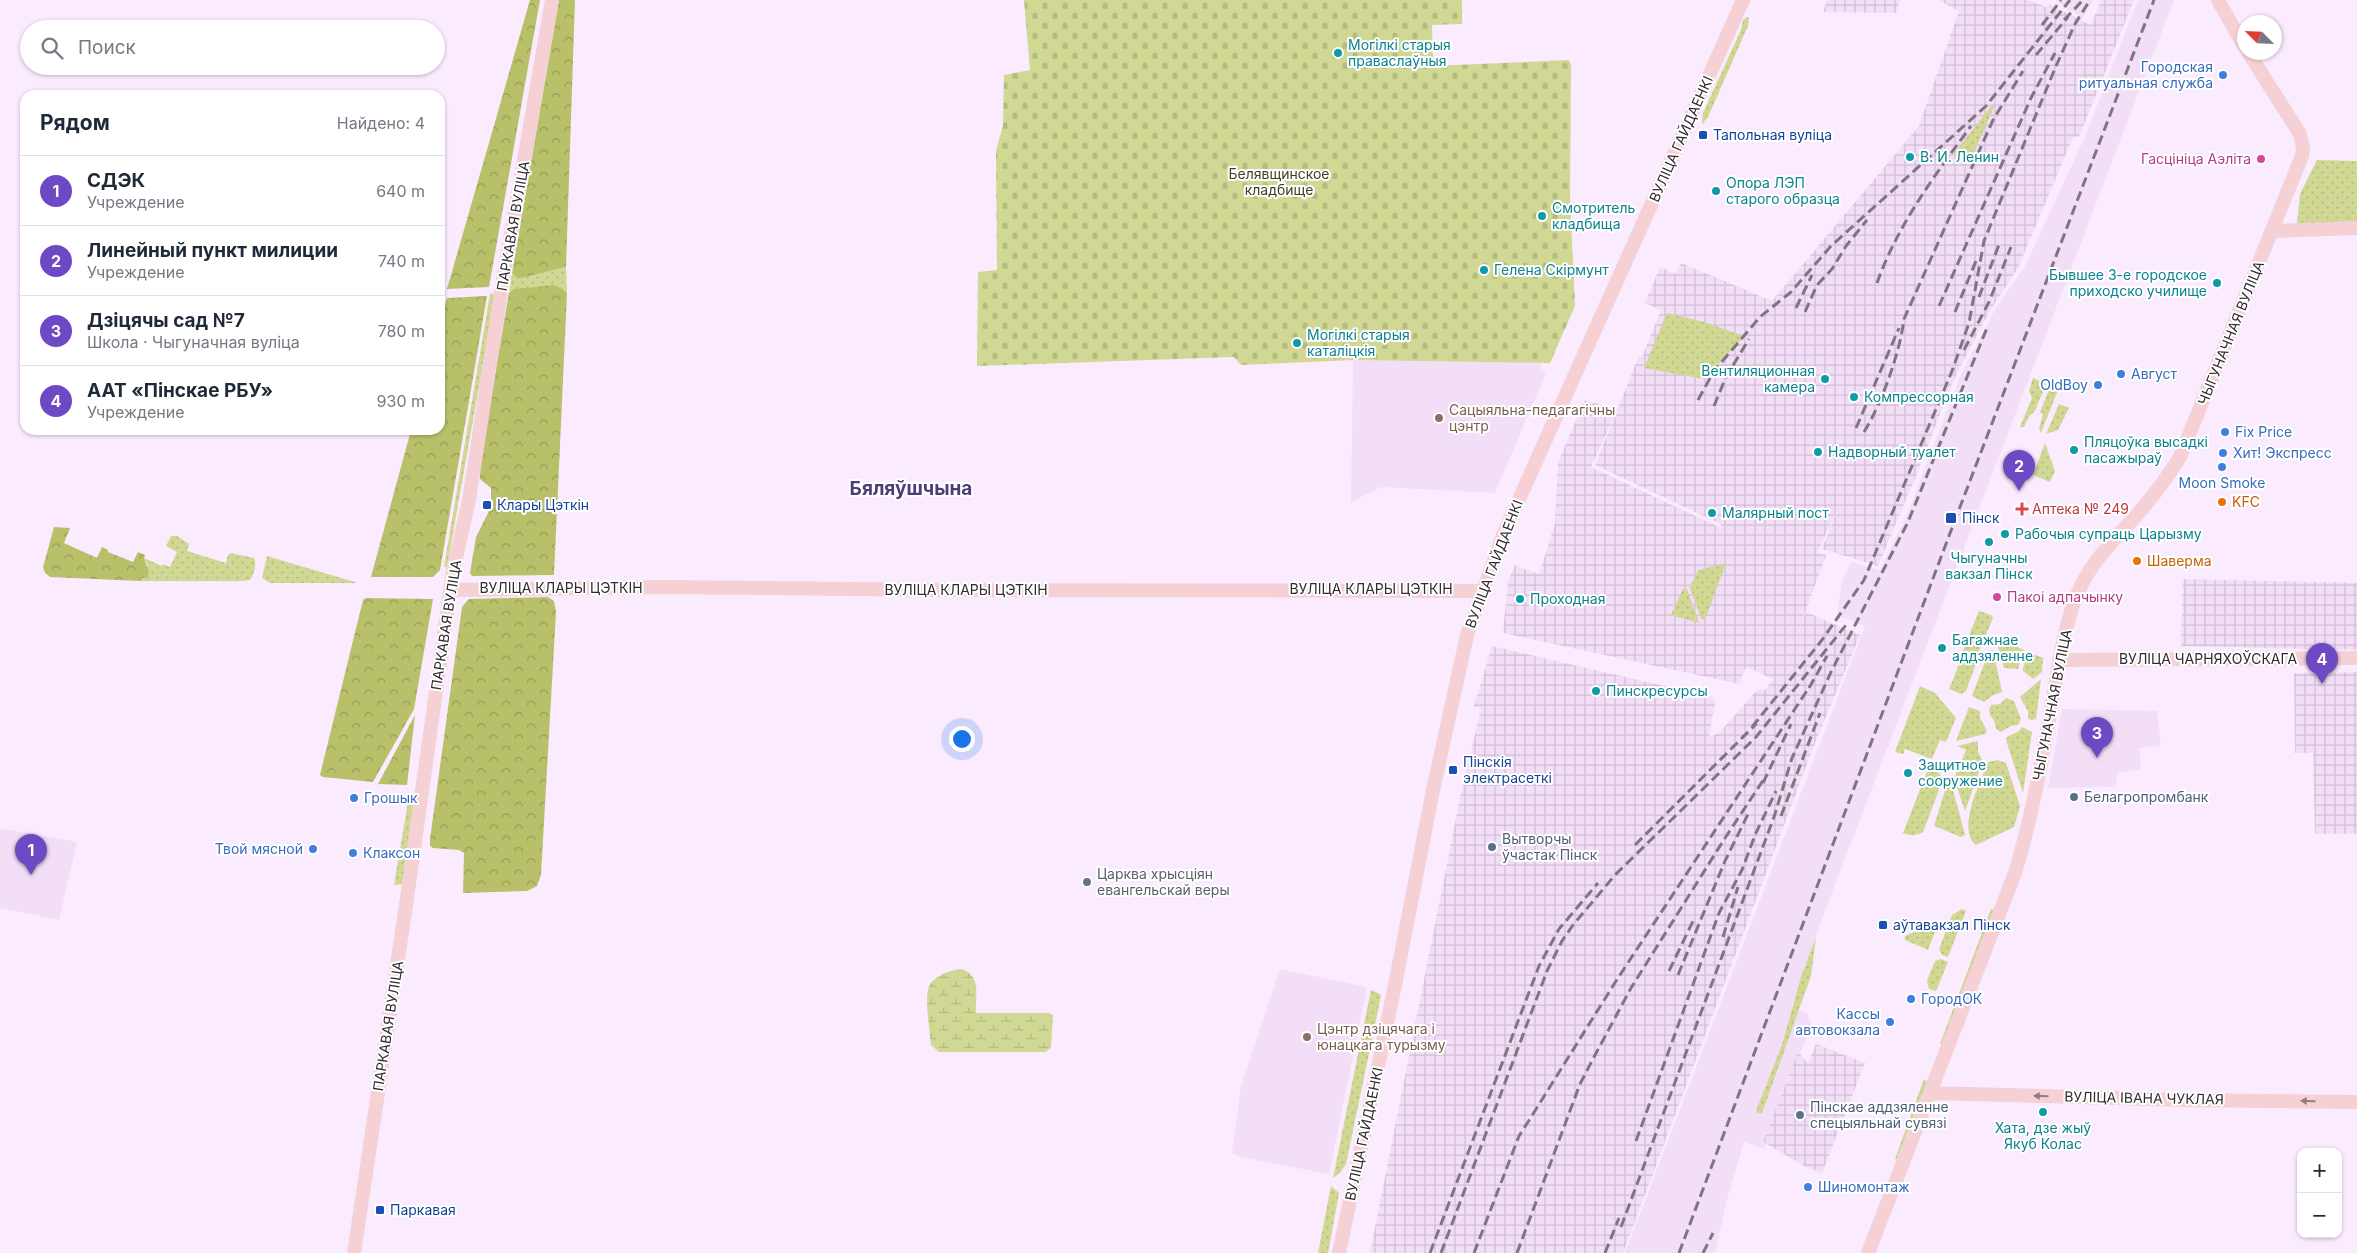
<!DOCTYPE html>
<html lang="ru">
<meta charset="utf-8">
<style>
body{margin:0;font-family:Inter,sans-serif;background:#f2f2f3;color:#1f2937}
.controls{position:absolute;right:15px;bottom:15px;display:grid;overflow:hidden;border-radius:10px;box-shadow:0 1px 4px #0004}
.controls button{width:45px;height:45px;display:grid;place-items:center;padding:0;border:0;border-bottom:1px solid #e0e1e3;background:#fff;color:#1f2937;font:25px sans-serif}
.compass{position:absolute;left:2237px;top:15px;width:45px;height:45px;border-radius:50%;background:#fff;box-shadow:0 1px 4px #0004;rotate:294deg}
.you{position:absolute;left:961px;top:738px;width:18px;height:18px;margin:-12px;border:4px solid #fff;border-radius:50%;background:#1a73e8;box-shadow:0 0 0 8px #1a73e833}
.badge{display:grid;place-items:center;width:32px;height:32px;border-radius:50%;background:#6d4ac3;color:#fff;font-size:16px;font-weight:700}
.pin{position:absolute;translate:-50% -41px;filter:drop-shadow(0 1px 2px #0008)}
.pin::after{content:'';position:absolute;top:26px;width:18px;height:15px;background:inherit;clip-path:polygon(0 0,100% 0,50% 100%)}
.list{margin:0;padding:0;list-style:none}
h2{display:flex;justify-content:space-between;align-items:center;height:65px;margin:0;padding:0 20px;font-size:21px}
h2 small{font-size:16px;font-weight:400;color:#747a83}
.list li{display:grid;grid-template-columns:32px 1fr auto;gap:15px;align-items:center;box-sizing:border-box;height:70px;padding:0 20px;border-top:1px solid #e0e1e3}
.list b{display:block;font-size:19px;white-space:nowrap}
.list p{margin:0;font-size:16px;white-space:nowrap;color:#747a83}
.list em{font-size:16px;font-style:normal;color:#747a83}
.icon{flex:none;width:28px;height:28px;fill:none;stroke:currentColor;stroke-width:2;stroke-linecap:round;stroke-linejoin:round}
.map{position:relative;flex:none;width:2357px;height:1253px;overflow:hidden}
.search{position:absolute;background:#fff;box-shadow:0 1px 4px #0004;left:20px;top:20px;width:425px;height:55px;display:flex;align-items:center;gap:12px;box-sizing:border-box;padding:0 18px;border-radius:28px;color:#747a83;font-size:19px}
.panel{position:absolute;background:#fff;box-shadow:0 1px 4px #0004;left:20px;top:90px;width:425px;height:345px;border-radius:15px}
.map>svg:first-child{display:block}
.built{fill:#f3def8}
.industrial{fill:url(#industrial-grid)}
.green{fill:url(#green-dots)}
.forest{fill:url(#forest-crowns)}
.wetland{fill:url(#wetland-marsh)}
.cemetery{fill:url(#cemetery-stones)}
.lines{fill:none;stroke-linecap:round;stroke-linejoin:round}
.secondary{stroke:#f5d0d4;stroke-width:14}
.rail{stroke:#7f7582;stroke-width:3;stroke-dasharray:10 5;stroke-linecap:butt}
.oneway{fill:#927d82}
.culture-dot{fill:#0f9aa8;stroke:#fff;stroke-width:2}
.shop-dot{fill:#3f7fe0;stroke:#fff;stroke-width:2}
.transit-dot{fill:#1a4fb4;stroke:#fff;stroke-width:2}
.hotel-dot{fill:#d1479c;stroke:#fff;stroke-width:2}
.education-dot{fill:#8d6e63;stroke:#fff;stroke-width:2}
.food-dot{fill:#e8710a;stroke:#fff;stroke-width:2}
.health-dot{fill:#e0444e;stroke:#fff;stroke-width:2}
.service-dot{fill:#5c6f8a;stroke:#fff;stroke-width:2}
.worship-dot{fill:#6b7280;stroke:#fff;stroke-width:2}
.labels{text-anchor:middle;stroke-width:4;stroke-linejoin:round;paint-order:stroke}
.culture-label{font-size:14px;fill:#0d838f;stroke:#fff;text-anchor:start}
.shop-label{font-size:14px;fill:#366cbe;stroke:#fff;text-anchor:start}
.transit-label{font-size:14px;fill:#164399;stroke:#fff;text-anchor:start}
.street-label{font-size:14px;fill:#302a31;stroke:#fff}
.hotel-label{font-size:14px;fill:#b23c85;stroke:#fff;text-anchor:end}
.park-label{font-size:14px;fill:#3e411c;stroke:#fff}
.education-label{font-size:14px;fill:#785e54;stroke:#fff;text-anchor:start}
.food-label{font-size:14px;fill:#c56008;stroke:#fff;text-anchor:start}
.health-label{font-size:14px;fill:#be3a42;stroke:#fff;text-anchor:start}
.service-label{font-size:14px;fill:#4e5e75;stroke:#fff;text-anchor:start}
.worship-label{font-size:14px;fill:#5b616d;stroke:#fff;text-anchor:start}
.district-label{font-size:19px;font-weight:bold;fill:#4c3d7a;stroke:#fff}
</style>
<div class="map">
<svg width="2357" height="1253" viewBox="0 0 2357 1253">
<defs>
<pattern id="industrial-grid" width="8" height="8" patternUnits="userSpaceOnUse" patternTransform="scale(1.25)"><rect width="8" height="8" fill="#f3def8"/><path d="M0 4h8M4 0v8" fill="none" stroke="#d1bfd5"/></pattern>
<pattern id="green-dots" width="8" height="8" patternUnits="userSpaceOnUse" patternTransform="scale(1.25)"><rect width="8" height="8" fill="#d1d894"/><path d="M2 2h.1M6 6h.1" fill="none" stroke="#b4ba80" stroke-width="1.8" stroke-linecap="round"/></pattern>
<pattern id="forest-crowns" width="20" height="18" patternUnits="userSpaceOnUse" patternTransform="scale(1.25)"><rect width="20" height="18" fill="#b9c06a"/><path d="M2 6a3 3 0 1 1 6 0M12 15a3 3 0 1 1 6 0" fill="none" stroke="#979c58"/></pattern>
<pattern id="wetland-marsh" width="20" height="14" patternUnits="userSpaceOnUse" patternTransform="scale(1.25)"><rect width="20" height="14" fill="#d1d894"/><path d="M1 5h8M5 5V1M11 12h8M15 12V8" fill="none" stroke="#b4ba80"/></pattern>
<pattern id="cemetery-stones" width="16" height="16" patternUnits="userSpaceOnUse" patternTransform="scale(1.25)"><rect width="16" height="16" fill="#d1d894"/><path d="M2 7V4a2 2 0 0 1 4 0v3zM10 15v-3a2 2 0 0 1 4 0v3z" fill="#b4ba80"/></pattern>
</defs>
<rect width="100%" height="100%" fill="#fbebff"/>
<path class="built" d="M2058 0H2093L2083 18 2056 2Z
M2138 0H2174L1823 916 1792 1007 1807 1013 1811 1025 1764 1149 1744 1142 1726 1203 1715 1253H1625L1865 626 1837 615 1842 581 1851 562 1880 570 1909 510 1962 372 1997 306 2024 268 2084 139Z
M1353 360 1541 363 1540 370 1546 373 1495 493 1381 487 1351 502Z
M2062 709 2157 711 2161 746 2139 748 2141 769 2117 773 2116 787 2048 788Z
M0 828 77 842 59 920 0 908Z
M1280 969 1367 987 1329 1174 1240 1157 1232 1153 1241 1086Z"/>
<path class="industrial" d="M1827 0H1900L1896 13 1823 12Z
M1938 0H2029L2046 7 2050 5 2091 25 2101 0H2134L2079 137H2073L2018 268 1989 312 1954 379 1916 476 1878 566 1822 549 1838 508 1817 553 1826 555 1792 648 1806 612 1860 635 1815 743 1623 1253H1370L1460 798 1481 709 1474 706 1492 646 1712 697 1715 703 1709 737 1719 733 1758 689 1765 690 1773 679 1746 667 1739 684 1503 633 1508 581 1515 565 1539 574 1555 524 1558 462 1585 400 1617 410 1591 467 1721 528V524L1595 465 1639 356 1642 357 1661 310 1645 303 1660 267 1676 274 1681 263 1772 301 1919 126 1959 11Z
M2183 579 2357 583V650L2181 646Z
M2357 672V834H2315L2313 753H2295L2294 673Z
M1816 1044 1865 1063 1822 1173 1806 1167 1763 1142 1798 1052 1808 1063Z"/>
<path class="green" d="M1747 17 1749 18 1748 26 1708 117 1702 124 1703 113 1741 30 1743 20Z
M1995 105 1970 161 1953 155 1991 106Z
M2317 160 2357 161V221L2297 224 2300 194Z
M566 267 567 293C554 281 531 289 514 289L509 293 512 273 518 279Z
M492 293 495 296 447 567H444L490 294Z
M1667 313 1704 322 1741 335 1743 338 1704 379 1644 368Z
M2033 378 2046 384 2035 411 2029 416 2024 427H2020L2032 398 2029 391Z
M2051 385 2058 390 2041 433 2039 429 2043 414 2040 412Z
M2059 404 2069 408 2058 430 2046 434Z
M2045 443 2055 471 2050 482 2033 475Z
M171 536H177L189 544 187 551 226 563 228 555 231 553 254 558C257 565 254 574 250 580L244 581H140L148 566 144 558 162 566 163 564 170 567 177 552 166 546Z
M267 556 358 583H270L262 578Z
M1726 563 1706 617 1702 620 1690 588 1698 570Z
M1683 589H1687L1699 623 1671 615Z
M1979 611 1991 615 1993 618 1976 658 1963 651Z
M2002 641 2024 650 2018 669 2004 668 1998 646Z
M1993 650 2002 692 1992 696 1984 702 1972 696 1989 651Z
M2029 652 2043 658 2042 672 2033 679 2022 670Z
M1962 657 1976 664 1966 691 1961 694 1949 689Z
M2041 679 2036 719 2031 720 2028 718V711L2020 697Z
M1920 686 1935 693 1956 718 1946 742 1940 740 1932 759 1905 749 1903 754 1895 752Z
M2006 698 2014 701 2021 719 2018 725 2011 726 2001 732 1996 729 1994 720 1990 715 1989 709 1991 705 2000 704Z
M1969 707 1980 711V718L1987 731 1985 734 1956 741Z
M2022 727 2032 732 2023 793 2006 740 2007 737 2019 731Z
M1978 741V752L1983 761 1965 811 1954 779 1966 750 1957 746Z
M1997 760 2006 763 2020 806 2014 827 1976 845C1956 830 1981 781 1988 762Z
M1928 769 1939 773 1943 779 1923 832C1916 836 1911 836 1903 833Z
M1947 784 1952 786 1965 835 1961 837 1934 826Z
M409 796 416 800 402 884 394 885Z
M1962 909 1966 911 1948 957 1942 955 1939 949 1952 915Z
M1991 909 1994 910 1943 1045 1940 1044Z
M1935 923 1938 924 1928 950 1905 940V936Z
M1816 937 1811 976 1762 1113H1758L1756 1111 1782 1045 1801 977Z
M1941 959 1948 962 1936 991 1929 989 1927 981 1935 961Z
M1371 990 1380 994 1381 996 1346 1164 1340 1173 1333 1178Z
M1924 1079 1927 1082 1897 1159H1895Z
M1331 1186 1339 1193 1328 1253H1318Z"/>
<path class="forest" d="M530 0H540L489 287 447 289Z
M559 0H575L566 267 518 279 512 273Z
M554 285 561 288 567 293 554 575 472 576 470 573 476 537 491 507V488L480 479 479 467 509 293 514 289Z
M487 296 440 570 433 577H371L411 430H440V322L447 298Z
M54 527 70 528 64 543 97 558 102 547 108 550V552L133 562 138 552 145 555 144 558 149 572 147 577 142 578 140 581 50 577 45 573 43 567Z
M548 597 554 601 556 612 541 875 537 886 527 891 463 893 464 853 459 850 433 848 430 846V839L462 607 469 599Z
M366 598 433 599 414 709 373 782 323 777 320 775 363 600Z
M415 715 407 785 378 784Z"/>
<path class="wetland" d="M962 969C982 977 975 995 976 1013H1049L1053 1015 1051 1048 1045 1052H939L931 1045C930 1031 925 1002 928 990 931 976 950 970 962 969Z"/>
<path class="cemetery" d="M1024 0H1462V24L1432 25 1433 66 1569 60 1571 65 1570 198 1575 306 1550 363 1353 360 1241 365 1234 357 977 366 978 272 997 270 996 150 1003 126 1004 75 1030 70Z"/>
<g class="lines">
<path class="secondary" d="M2218 0 2244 46
M2273 231 2357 228
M451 590 663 587 939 590 1482 591
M2059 660 2357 658
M1930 1093 2185 1100 2357 1102
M354 1253 405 912 453 571 469 500 502 286 552 0
M1339 1253 1394 990 1433 790 1467 635 1503 535 1743 0
M1868 1253 2015 873C2033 814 2043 753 2054 692 2061 656 2065 619 2081 586 2094 559 2115 539 2135 517 2151 499 2167 478 2180 457L2302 156 2303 149 2300 134 2248 52"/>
<path class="rail" d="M2064 20 2083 0
M2042 25 2061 0
M2036 55 2068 17
M1877 283C1898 224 1935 175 1971 126
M1979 297 2000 242
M1939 306 2031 98 2055 53
M1796 308 1812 275
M1805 312 1817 285 1832 269 1846 246 1867 220
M1955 312 1976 261
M1964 350 1989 302 2011 247
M1698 400 1714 371 1760 317 1791 292 1831 246 1986 106 2070 0
M1714 406 1726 377 1749 339
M1856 428 1899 328
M1864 432C1882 403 1900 352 1904 319L1993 120 2023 71
M1809 688 1827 656
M1752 727 1822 640 1864 580 1952 371 1969 323 1984 241 2056 66 2075 24 2090 0
M1763 783 1791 724
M1781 816 1820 713
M1635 845 1757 723
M1723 937 1738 887
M1669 971 1695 917
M1678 975 1725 861 1749 812
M1636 1141 1719 913 1742 870 1755 835 1776 791
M1621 1227 1774 817 1792 758 1831 672 1908 522 1987 328
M1430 1253 1539 966 1559 929 1598 883
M1441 1253 1547 971 1562 941 1573 925 1615 875 1756 737 1846 625
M1474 1253 1519 1136 1528 1122 1616 981 1812 683
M1517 1253 1580 1084 1594 1057 1631 988 1725 838 1766 776
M1605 1253 1619 1218
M1679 1253 1955 520 2154 0
M1703 1253 1713 1233"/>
</g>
<defs><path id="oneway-solid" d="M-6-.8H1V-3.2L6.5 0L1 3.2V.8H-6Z" transform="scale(1.25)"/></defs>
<g class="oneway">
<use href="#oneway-solid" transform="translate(2041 1096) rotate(-178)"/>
<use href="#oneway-solid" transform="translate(2308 1101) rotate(-179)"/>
</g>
<g class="culture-dot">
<circle cx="1338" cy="53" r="5"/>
<circle cx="1910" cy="157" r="5"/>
<circle cx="1716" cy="191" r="5"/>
<circle cx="1542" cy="216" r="5"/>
<circle cx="1484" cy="270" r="5"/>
<circle cx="2217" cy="283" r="5"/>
<circle cx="1297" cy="343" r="5"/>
<circle cx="1825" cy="379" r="5"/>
<circle cx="1854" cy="397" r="5"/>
<circle cx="2074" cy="450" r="5"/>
<circle cx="1818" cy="452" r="5"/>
<circle cx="1712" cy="513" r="5"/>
<circle cx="2005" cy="534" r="5"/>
<circle cx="1989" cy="542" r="5"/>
<circle cx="1520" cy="599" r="5"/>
<circle cx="1942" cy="648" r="5"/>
<circle cx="1596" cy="691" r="5"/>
<circle cx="1908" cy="773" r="5"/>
<circle cx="2043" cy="1112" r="5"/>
</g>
<g class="shop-dot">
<circle cx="2223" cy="75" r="5"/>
<circle cx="2121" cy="374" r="5"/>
<circle cx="2098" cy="385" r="5"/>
<circle cx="2225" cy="432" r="5"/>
<circle cx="2223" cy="453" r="5"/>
<circle cx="2222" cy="467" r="5"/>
<circle cx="354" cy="798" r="5"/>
<circle cx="313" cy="849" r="5"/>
<circle cx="353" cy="853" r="5"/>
<circle cx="1911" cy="999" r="5"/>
<circle cx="1890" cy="1022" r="5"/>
<circle cx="1808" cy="1187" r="5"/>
</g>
<g class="transit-dot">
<rect x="1698" y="130" width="10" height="10" rx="2.5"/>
<rect x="482" y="500" width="10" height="10" rx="2.5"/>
<rect x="1945" y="512" width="12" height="12" rx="2.5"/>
<rect x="1448" y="765" width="10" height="10" rx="2.5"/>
<rect x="1878" y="920" width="10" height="10" rx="2.5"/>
<rect x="375" y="1205" width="10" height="10" rx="2.5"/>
</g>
<g class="hotel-dot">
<circle cx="2261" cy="159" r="5"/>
<circle cx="1997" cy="597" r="5"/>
</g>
<g class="education-dot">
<circle cx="1439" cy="418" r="5"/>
<circle cx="1307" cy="1037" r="5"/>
</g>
<g class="food-dot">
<circle cx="2222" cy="502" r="5"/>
<circle cx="2137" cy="561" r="5"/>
</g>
<path class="health-dot" d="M2019.5 501.5h5v5h5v5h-5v5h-5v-5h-5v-5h5z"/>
<g class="service-dot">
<circle cx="2074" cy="797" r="5"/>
<circle cx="1492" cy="847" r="5"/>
<circle cx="1800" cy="1115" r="5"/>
</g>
<circle class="worship-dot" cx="1087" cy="882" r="5"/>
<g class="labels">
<g class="culture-label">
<text x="1348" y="50">Могілкі старыя<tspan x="1348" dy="16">праваслаўныя</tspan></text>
<text x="1920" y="162">В. И. Ленин</text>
<text x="1726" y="188">Опора ЛЭП<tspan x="1726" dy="16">старого образца</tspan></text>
<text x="1552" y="213">Смотритель<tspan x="1552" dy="16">кладбища</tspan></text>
<text x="1494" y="275">Гелена Скірмунт</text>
<text x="2207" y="280" text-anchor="end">Бывшее 3-е городское<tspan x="2207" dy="16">приходско училище</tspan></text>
<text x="1307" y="340">Могілкі старыя<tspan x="1307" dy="16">каталіцкія</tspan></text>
<text x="1815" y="376" text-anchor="end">Вентиляционная<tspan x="1815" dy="16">камера</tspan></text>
<text x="1864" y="402">Компрессорная</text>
<text x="2084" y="447">Пляцоўка высадкі<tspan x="2084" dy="16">пасажыраў</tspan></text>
<text x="1828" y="457">Надворный туалет</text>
<text x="1722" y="518">Малярный пост</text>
<text x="2015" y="539">Рабочыя супраць Царызму</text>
<text x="1989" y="563" text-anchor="middle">Чыгуначны<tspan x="1989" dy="16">вакзал Пінск</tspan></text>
<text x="1530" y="604">Проходная</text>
<text x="1952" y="645">Багажнае<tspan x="1952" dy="16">аддзяленне</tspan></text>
<text x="1606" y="696">Пинскресурсы</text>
<text x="1918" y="770">Защитное<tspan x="1918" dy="16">сооружение</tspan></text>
<text x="2043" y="1133" text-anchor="middle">Хата, дзе жыў<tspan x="2043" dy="16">Якуб Колас</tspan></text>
</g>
<g class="shop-label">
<text x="2213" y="72" text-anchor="end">Городская<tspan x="2213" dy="16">ритуальная служба</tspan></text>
<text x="2131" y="379">Август</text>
<text x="2088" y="390" text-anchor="end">OldBoy</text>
<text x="2235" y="437">Fix Price</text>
<text x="2233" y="458">Хит! Экспресс</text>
<text x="2222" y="488" text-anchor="middle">Moon Smoke</text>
<text x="364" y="803">Грошык</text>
<text x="303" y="854" text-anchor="end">Твой мясной</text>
<text x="363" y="858">Клаксон</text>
<text x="1921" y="1004">ГородОК</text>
<text x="1880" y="1019" text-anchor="end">Кассы<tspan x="1880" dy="16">автовокзала</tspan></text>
<text x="1818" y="1192">Шиномонтаж</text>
</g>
<g class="transit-label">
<text x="1713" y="140">Тапольная вуліца</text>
<text x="497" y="510">Клары Цэткін</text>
<text x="1962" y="523">Пінск</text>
<text x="1463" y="767">Пінскія<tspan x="1463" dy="16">электрасеткі</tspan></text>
<text x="1893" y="930">аўтавакзал Пінск</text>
<text x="390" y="1215">Паркавая</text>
</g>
<g class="street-label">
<text transform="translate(1681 139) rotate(-66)" y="5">ВУЛІЦА ГАЙДАЕНКІ</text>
<text transform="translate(513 226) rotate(-80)" y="5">ПАРКАВАЯ ВУЛІЦА</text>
<text transform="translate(2231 333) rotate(-68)" y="5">ЧЫГУНАЧНАЯ ВУЛІЦА</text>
<text transform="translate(1494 564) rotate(-69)" y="5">ВУЛІЦА ГАЙДАЕНКІ</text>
<text x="561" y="593">ВУЛІЦА КЛАРЫ ЦЭТКІН</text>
<text x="1371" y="594">ВУЛІЦА КЛАРЫ ЦЭТКІН</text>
<text x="966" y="595">ВУЛІЦА КЛАРЫ ЦЭТКІН</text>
<text transform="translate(446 625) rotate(-81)" y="5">ПАРКАВАЯ ВУЛІЦА</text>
<text x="2208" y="664">ВУЛІЦА ЧАРНЯХОЎСКАГА</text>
<text transform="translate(2052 705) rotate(-79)" y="5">ЧЫГУНАЧНАЯ ВУЛІЦА</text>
<text transform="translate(388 1026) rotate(-81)" y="5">ПАРКАВАЯ ВУЛІЦА</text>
<text transform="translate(2144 1098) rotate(1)" y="5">ВУЛІЦА ІВАНА ЧУКЛАЯ</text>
<text transform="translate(1364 1134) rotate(-78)" y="5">ВУЛІЦА ГАЙДАЕНКІ</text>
</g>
<g class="hotel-label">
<text x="2251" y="164">Гасцініца Аэліта</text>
<text x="2007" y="602" text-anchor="start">Пакоі адпачынку</text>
</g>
<g class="park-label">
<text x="1279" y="179">Белявщинское<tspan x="1279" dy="16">кладбище</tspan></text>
</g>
<g class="education-label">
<text x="1449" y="415">Сацыяльна-педагагічны<tspan x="1449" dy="16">цэнтр</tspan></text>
<text x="1317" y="1034">Цэнтр дзіцячага і<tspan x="1317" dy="16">юнацкага турызму</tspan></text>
</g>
<g class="food-label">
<text x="2232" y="507">KFC</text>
<text x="2147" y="566">Шаверма</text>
</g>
<g class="health-label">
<text x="2032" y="514">Аптека № 249</text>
</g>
<g class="service-label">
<text x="2084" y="802">Белагропромбанк</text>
<text x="1502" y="844">Вытворчы<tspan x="1502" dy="16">ўчастак Пінск</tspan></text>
<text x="1810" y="1112">Пінскае аддзяленне<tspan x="1810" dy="16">спецыяльнай сувязі</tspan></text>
</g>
<g class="worship-label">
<text x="1097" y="879">Царква хрысціян<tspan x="1097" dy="16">евангельскай веры</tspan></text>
</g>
<g class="district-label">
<text x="911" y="495">Бяляўшчына</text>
</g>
</g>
</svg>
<div class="controls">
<button>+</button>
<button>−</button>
</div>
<svg class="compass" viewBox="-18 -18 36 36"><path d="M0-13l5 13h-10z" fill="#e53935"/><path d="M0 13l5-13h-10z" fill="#747a83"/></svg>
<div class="you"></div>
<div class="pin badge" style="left:31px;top:875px">1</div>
<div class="pin badge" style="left:2019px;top:491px">2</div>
<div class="pin badge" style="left:2097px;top:758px">3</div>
<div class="pin badge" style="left:2322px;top:684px">4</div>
<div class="search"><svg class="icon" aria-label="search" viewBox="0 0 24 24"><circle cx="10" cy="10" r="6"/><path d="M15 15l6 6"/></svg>Поиск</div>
<section class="panel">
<h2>Рядом<small>Найдено: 4</small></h2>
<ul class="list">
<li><span class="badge">1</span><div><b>СДЭК</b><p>Учреждение</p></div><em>640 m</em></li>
<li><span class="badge">2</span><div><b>Линейный пункт милиции</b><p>Учреждение</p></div><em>740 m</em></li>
<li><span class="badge">3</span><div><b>Дзіцячы сад №7</b><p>Школа · Чыгуначная вуліца</p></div><em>780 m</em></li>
<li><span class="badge">4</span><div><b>ААТ «Пінскае РБУ»</b><p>Учреждение</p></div><em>930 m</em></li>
</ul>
</section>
</div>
